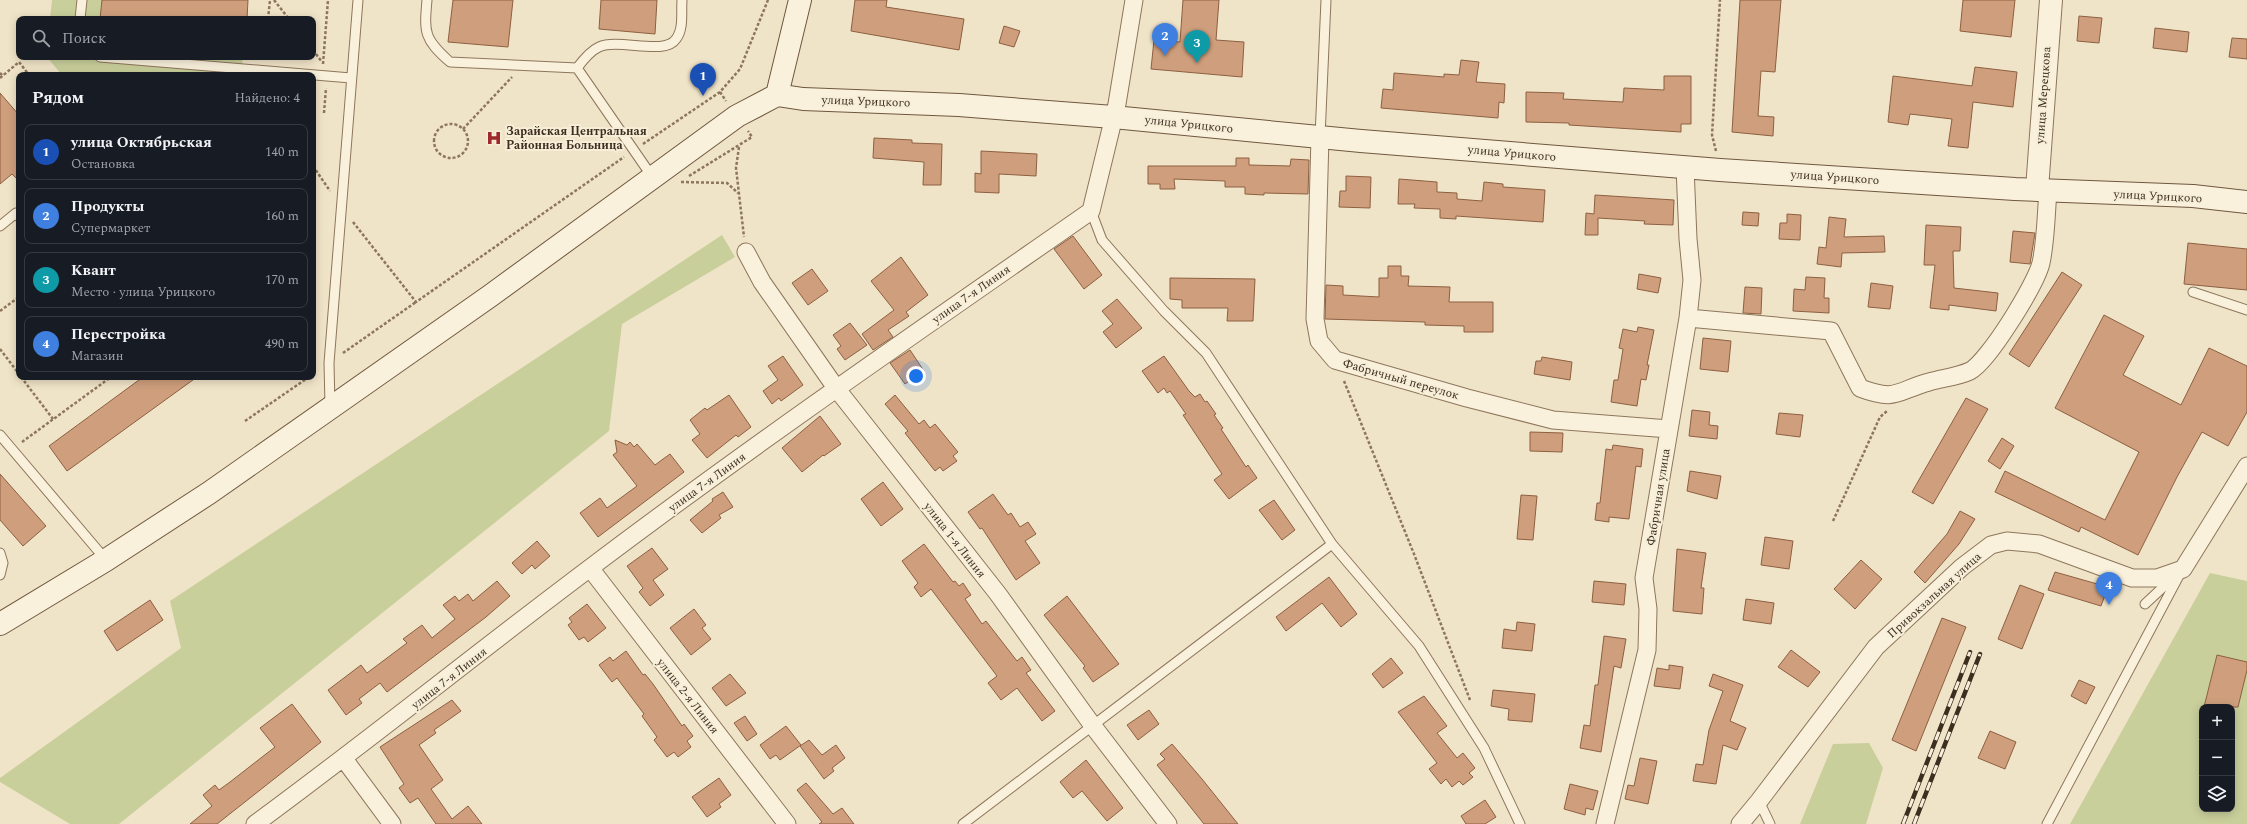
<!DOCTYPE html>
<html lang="ru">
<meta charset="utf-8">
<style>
body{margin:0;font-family:Spectral,serif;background:#20242c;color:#f1f3f6}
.controls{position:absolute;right:12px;bottom:12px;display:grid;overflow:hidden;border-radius:8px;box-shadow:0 2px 10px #0003}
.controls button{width:36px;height:36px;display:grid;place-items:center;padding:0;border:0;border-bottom:1px solid #363941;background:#171b24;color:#f1f3f6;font:20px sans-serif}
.you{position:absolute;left:916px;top:376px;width:14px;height:14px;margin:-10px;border:3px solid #fff;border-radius:50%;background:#1a73e8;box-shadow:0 0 0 6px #1a73e833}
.badge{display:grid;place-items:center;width:26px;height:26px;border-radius:50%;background:#cc999b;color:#fff;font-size:13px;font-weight:700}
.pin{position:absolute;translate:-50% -33px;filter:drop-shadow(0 1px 2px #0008)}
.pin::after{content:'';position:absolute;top:21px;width:14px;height:12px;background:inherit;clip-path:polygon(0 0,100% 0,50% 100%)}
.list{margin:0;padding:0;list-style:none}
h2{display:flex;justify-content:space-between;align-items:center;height:52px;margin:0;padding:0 16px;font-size:17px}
h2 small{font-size:13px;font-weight:400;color:#9ea1a6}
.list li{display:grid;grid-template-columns:26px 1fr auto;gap:12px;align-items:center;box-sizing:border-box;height:56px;margin:0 8px 8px;padding:0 8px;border:1px solid #363941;border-radius:8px}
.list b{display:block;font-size:15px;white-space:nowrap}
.list p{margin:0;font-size:13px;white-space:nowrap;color:#9ea1a6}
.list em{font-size:13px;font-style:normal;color:#9ea1a6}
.icon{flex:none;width:22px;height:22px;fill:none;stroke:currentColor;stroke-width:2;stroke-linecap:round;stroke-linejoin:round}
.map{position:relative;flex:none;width:2247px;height:824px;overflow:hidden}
.search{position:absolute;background:#171b24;box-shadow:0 2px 10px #0003;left:16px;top:16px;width:300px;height:44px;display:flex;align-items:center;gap:10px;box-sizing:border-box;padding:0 14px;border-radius:8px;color:#9ea1a6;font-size:15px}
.panel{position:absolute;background:#171b24;box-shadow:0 2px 10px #0003;left:16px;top:72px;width:300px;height:308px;border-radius:8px}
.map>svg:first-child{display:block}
.green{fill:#c9cf9b;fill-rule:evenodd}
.building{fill:#cf9f7d;stroke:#8d5f41}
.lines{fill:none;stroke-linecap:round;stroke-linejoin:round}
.service-casing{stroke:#8d765c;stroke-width:11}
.minor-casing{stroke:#8d765c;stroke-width:19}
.tertiary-casing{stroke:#8d765c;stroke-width:24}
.secondary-casing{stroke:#6f573f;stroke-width:24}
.path{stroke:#8d765c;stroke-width:2.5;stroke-dasharray:3 2;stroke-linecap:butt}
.service{stroke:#faf1dc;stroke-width:9}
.minor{stroke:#faf1dc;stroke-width:17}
.tertiary{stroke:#faf1dc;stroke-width:22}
.secondary{stroke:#faf1dc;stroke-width:22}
.rail-casing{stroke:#3d2e20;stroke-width:4.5}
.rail{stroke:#f7eed8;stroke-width:3;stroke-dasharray:9;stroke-linecap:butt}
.labels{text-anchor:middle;stroke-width:4;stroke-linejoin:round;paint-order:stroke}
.street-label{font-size:12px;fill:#3d2e20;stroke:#f7eed8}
.poi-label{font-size:12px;font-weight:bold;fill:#3d2e20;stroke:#f7eed8;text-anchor:start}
</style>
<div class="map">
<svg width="2247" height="824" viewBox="0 0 2247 824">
<rect width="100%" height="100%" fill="#f0e4c8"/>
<path class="green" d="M52 0H248L247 19H50Z
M47 57H243L241 75H71L61 74Z
M722 235 735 257 622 324 609 431 119 824H70L0 782V778L181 648 170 601Z
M2210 573 2247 581V824H2070ZM2202 707H2232V809H2202Z
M1869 743 1883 768 1866 824H1800L1833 744Z"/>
<path class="building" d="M102 0H248L247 19H100Z
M453 0H513L508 47 448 42Z
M601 0H657L655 34 599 29Z
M855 0H887L886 7 964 19 959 50 851 31Z
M1183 0H1219L1216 40 1244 42 1242 77 1151 69 1154 40 1180 42Z
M1740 0H1781L1775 72 1761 71 1758 116 1774 117 1773 136 1732 132Z
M1963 0H2015L2011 37 1960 31Z
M2079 16 2102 18 2099 43 2077 41Z
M1004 26 1020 31 1014 47 999 43Z
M2155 28 2189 32 2187 52 2153 48Z
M2232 38 2247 39V59L2229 57Z
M1461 60 1479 62 1476 82 1505 84 1504 103 1499 102 1498 118 1381 108 1383 89 1393 90 1394 73 1444 77V74L1459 75Z
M1975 67 2017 72 2013 107 1973 102 1968 148 1948 146 1952 119 1910 114 1908 125 1888 122 1893 76 1972 86Z
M1664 76H1691V124H1681V132L1569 125V123L1526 122V92L1564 93 1563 99 1623 102 1624 88 1664 90Z
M0 93 19 115V181L12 174 0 184Z
M874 138 912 140V143L942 144 941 185H923L924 162 873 158Z
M981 151 1037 154 1036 176 999 174V193L975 192V173L981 174Z
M1236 158H1249V165L1290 166 1291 159 1309 160 1308 194 1264 193V195L1245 194V187H1225V181L1174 179 1175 189H1160V184H1148V166H1236Z
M1346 176 1371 177 1370 208 1339 207 1340 191H1346Z
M1399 179 1437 182V192L1457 193V199L1482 201 1484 182 1503 184V187L1545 190 1543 222 1456 216V219L1440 218V209L1414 208 1415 204H1398Z
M1595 195 1674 200 1673 225 1644 224 1645 221 1598 218V235H1585L1586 213 1594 214Z
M1743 212 1759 213 1758 226 1742 225Z
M1787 214 1801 215 1800 240 1779 239 1780 223H1787Z
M1829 217 1846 219 1844 237 1884 236 1885 252 1842 253 1841 267 1817 264 1819 247 1826 248Z
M1926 225 1961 227 1960 251H1953L1954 288 1998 293 1996 311 1949 305V310L1930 308 1935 265H1924Z
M2013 231 2035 233 2030 264 2010 262Z
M1073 236 1102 275 1084 289 1054 249Z
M2188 243 2247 249V290L2184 284Z
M901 257 928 295 906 312 909 316 888 330 893 337 873 350 862 334 894 310 871 281Z
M1388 266H1401V276H1409L1408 286 1450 287 1449 302H1493V332H1464V326L1425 325V322L1325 319 1326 285 1343 286V295L1379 297V278H1388Z
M812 269 828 291 808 305 792 283Z
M2062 272 2082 285 2029 367 2009 354Z
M1639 274 1661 278 1658 293 1637 289Z
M1806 277 1825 278 1824 298H1829V313L1793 311 1794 289 1805 290Z
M1170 278 1255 279 1253 321H1227L1228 308H1182V300L1170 299Z
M1871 283 1893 286 1890 309 1868 307Z
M1745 287 1762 288 1761 314 1743 313Z
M1117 299 1142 328 1116 348 1103 332 1113 324 1102 311Z
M2104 315 2144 336 2123 375 2181 405 2209 348 2247 366V412L2228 446 2202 432 2177 477 2138 555 2081 527 2079 532 1995 492 2005 471 2105 520 2139 452 2055 408Z
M850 323 867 345 845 360 837 349 841 346 833 335Z
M1638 327 1654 330 1647 365H1649L1646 380 1641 379 1637 406 1611 402 1614 380H1618L1623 349 1619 348 1623 329 1637 332Z
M1703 338 1731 341 1728 372 1700 369Z
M910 350 924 371 905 384 890 363Z
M783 356 803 385 781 401 779 398 772 404 763 391 778 380 768 366Z
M1164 356 1189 391 1195 397 1200 394 1205 402 1207 401 1216 414 1214 415 1223 428 1221 429 1246 467 1248 465 1257 478 1229 499 1214 480 1222 474 1183 415 1186 414 1170 391 1167 393 1164 388 1158 393 1142 371Z
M1542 357 1572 362 1570 380 1534 374 1536 361H1541Z
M143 377H197L67 471 49 446Z
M729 395 751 427 738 437 736 435 707 458 692 440 700 434 690 420 705 408 707 410Z
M895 395 919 424 924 420 930 428 935 424 958 452 953 456 957 461 943 471 940 467 935 471 905 433 908 431 885 404Z
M1966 398 1988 409 1933 504 1912 492Z
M1692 410 1710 412 1709 425 1718 426 1717 439 1689 436Z
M1779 413 1803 415 1800 437 1776 434Z
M820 416 841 444 824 456 823 455 802 472 782 448Z
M1530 432 1563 433 1562 452 1530 451Z
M2002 438 2014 446 2000 469 1988 461Z
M615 440 627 445 630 442 634 447 637 444 655 465 670 454 684 472 598 537 580 513 600 498 607 508 637 486 613 455 617 452Z
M1613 445 1643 449 1641 467 1636 466 1629 519 1609 517V522L1595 520 1597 503H1600L1606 449 1612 450Z
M1690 471 1721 476 1717 499 1687 491Z
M0 474 46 526 23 546 0 520Z
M883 482 903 509 881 526 861 499Z
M723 492 733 507 719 515 721 518 702 533 690 520 713 501 712 499Z
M993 494 1008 515 1011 513 1020 527 1028 522 1036 534 1025 541 1040 563 1016 580 982 528 980 529 968 512Z
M1521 495 1537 496 1533 540 1517 539Z
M1274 500 1295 530 1282 540 1259 510Z
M1960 511 1975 519 1959 544 1925 583 1914 572 1947 534Z
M1765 537 1793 541 1789 569 1761 565Z
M537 541 550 556 535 569 532 565 522 574 512 563Z
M924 544 953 582 955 581 959 586 963 583 971 595 965 599 982 624 986 621 1017 661 1022 657 1031 670 1026 673 1055 711 1042 721 1017 688 1001 700 988 683 997 676 931 589 921 597 914 587 918 583 902 561Z
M652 548 668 569 653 580 664 595 650 606 639 592 643 588 627 566Z
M1677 549 1706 553 1701 588H1704L1702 614 1673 611Z
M1861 560 1882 579 1855 609 1834 589Z
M2055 572 2108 587 2101 606 2048 590Z
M1329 577 1357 614 1341 627 1322 603 1286 631 1276 617Z
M497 581 510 596 486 617 387 692 380 683 359 699 362 703 346 715 328 690 361 665 367 673 407 643 403 639 422 625 432 638 455 619 443 605 455 596 459 601 468 594 473 601Z
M1594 581 1626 584 1624 605 1592 602Z
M2020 585 2044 594 2022 649 1998 639Z
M1067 596 1119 664 1093 682 1083 668 1085 666 1044 615Z
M1746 599 1774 603 1771 624 1743 620Z
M150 600 163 620 117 651 104 631Z
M587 604 606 628 588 642 584 637 579 640 568 625 572 622 569 618Z
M694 609 706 625 702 628 711 639 691 655 670 628Z
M1942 618 1966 627 1916 751 1892 740Z
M1517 622 1535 624 1532 651 1502 648 1504 629 1516 631Z
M1604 636 1626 639 1621 668 1614 666 1601 752 1580 748 1584 725 1590 726 1595 685H1598Z
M1791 650 1820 672 1808 687 1778 667Z
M626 651 643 675 645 674 653 684 682 726 684 724 693 736 687 741 691 747 678 757 674 752 667 757 654 740 657 737 642 716 644 714 617 678 612 682 599 665 610 657 613 661Z
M2217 655 2247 662V670L2238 707H2204Z
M1391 658 1403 673 1383 688 1372 674Z
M1669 665 1683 667 1680 689 1654 686 1657 668 1669 670Z
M730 674 746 693 726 706 712 688Z
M1713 674 1743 685 1730 721 1746 728 1737 750 1723 745 1716 784 1693 781 1696 764 1703 765 1709 730 1723 691 1709 686Z
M2079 680 2095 687 2086 704 2071 696Z
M1493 690 1535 694 1532 722 1508 720 1509 709 1491 706Z
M1424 696 1447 726 1437 733 1457 758 1463 753 1475 768 1469 773 1473 777 1463 785 1459 781 1452 787 1446 779 1441 784 1429 769 1437 763 1398 712Z
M452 700 461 711 434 730 436 733 419 745 443 780 431 789 452 819 468 806 482 824H436L418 798 410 803 399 788 404 784 380 747Z
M292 704 321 742 217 824H190L212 806 203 795 215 785 219 790 230 782 275 747 260 728Z
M1149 710 1159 724 1138 740 1127 725Z
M745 716 757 734 747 741 734 723Z
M786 726 801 745 780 760 776 755 770 759 760 745Z
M1990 731 2016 742 2005 769 1978 758Z
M809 740 822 755 836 745 845 758 832 768 834 771 824 779 800 746Z
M1172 744 1202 779 1238 824H1204L1157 765 1165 759 1160 754Z
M1640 758 1657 761 1648 804 1625 799 1628 785 1634 786Z
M1086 760 1123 808 1107 821 1082 791 1073 798 1060 782Z
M719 778 731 795 719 804 721 807 707 817 692 797Z
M806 783 833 814 842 808 854 824H819L822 822 797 790Z
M1570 784 1598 791 1593 810 1586 808 1585 815 1564 809Z
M1485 800 1496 817 1485 824H1466L1461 816Z"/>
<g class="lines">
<g class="service-casing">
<path id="service" d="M427 0C424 33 424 39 450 62L577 68 653 178
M80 19 82 0
M100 57 351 78
M577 68C583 60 590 51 599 47 619 38 665 56 676 39 684 29 681 12 682 0
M1320 137 1326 0
M1091 211 1102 240 1164 311 1206 353 1332 544 1419 646 1484 748 1520 824
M0 226 16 213 19 217
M2193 292 2247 310
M330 406 329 363 358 0
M0 435 106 560
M0 553 3 563 0 575
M2145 604 2175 576
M1759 801 1770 824
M963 824 1332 544
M2047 824 2182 570"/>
</g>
<g class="minor-casing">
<path id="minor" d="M1320 137 1315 319 1319 341 1335 360 1467 398 1553 420 1669 429
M746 252 762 282 836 388 998 594 1093 726 1168 824
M1688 318 1831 331 1860 388C1897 402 1896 391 1929 382 1942 378 1957 377 1970 371 1988 362 2036 284 2041 263 2046 240 2046 214 2048 191
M590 568 787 824
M344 759 392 824
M255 824C368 741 478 652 590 568 754 444 923 328 1091 211L1117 104 1134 0
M1605 824 1647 650 1648 609 1644 578 1688 318 1692 280 1688 239 1685 167
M1740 824 1759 801 1876 647 1962 567 1991 545 2007 541 2039 544 2132 578H2157L2183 569 2247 466"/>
</g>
<g class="tertiary-casing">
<path id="tertiary" d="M2037 189 2051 0"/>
</g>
<g class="secondary-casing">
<path id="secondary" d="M777 95 803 99 959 105 1113 117 1361 141 1720 170 2015 189 2193 196 2247 202
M777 95 800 0
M0 624 106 560 209 493 490 296 737 116 777 95"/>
</g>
<path class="path" d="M274 0 289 19
M268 19 270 0
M313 50 322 62
M323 64 328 0
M0 73 3 76
M0 78 19 62 29 75
M720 92 726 101
M324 113 326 88
M434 141a17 17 0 1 1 34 0a17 17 0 1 1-34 0Z
M463 129 512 77
M643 144 720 92 740 69 768 0
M739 147 736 168 744 237
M1716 151 1712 135 1720 0
M313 166 330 191
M689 176 752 137 748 131
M681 182 727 183 738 193
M353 222 416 302 624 157
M0 311 19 297
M0 349 19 374
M343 353 416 302
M21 377 53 419
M1344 381 1414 554 1470 700
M245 421 309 377
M22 442 111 377
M1833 521 1880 417 1887 411"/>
<use href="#service" class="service"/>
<use href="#minor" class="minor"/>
<use href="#tertiary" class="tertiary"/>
<use href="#secondary" class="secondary"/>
<g class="rail-casing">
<path id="rail" d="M1903 824 1970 652
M1914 824 1980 654"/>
</g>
<use href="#rail" class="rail"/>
</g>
<defs>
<g id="hospital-bare" transform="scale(1.2)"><path d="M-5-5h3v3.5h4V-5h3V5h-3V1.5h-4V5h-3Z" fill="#9e2a2b" stroke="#f7eed8" stroke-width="2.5" paint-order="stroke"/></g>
</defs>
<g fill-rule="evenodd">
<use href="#hospital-bare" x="494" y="138"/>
</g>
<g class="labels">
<g class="street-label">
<text transform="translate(2043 95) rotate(-86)" y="4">улица Мерецкова</text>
<text transform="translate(866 101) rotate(2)" y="4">улица Урицкого</text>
<text transform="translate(1189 124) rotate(6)" y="4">улица Урицкого</text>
<text transform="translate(1512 153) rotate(5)" y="4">улица Урицкого</text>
<text transform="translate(1835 177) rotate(4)" y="4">улица Урицкого</text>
<text transform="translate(2158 196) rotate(3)" y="4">улица Урицкого</text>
<text transform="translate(971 294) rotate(-35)" y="4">улица 7-я Линия</text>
<text transform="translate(1401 379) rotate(16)" y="4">Фабричный переулок</text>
<text transform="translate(707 482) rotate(-36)" y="4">улица 7-я Линия</text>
<text transform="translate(1658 497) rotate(-81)" y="4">Фабричная улица</text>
<text transform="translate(955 540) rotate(52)" y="4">улица 1-я Линия</text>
<text transform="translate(1934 595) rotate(-42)" y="4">Привокзальная улица</text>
<text transform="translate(449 678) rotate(-38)" y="4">улица 7-я Линия</text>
<text transform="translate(688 696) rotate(52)" y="4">улица 2-я Линия</text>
</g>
<g class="poi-label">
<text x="506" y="135">Зарайская Центральная<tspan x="506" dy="14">Районная Больница</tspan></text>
</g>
</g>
</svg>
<div class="controls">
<button>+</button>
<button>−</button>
<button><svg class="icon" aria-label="layers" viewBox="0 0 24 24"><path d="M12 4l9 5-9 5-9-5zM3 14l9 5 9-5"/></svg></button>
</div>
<div class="you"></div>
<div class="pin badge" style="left:703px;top:96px;background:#1a4fb4">1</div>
<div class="pin badge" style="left:1165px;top:56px;background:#3f7fe0">2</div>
<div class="pin badge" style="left:1197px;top:63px;background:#0f9aa8">3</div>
<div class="pin badge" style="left:2109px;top:605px;background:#3f7fe0">4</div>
<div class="search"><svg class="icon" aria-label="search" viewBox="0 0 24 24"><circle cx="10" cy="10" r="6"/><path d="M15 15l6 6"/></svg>Поиск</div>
<section class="panel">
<h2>Рядом<small>Найдено: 4</small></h2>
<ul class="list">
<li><span class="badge" style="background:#1a4fb4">1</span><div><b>улица Октябрьская</b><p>Остановка</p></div><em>140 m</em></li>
<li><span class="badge" style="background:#3f7fe0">2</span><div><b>Продукты</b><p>Супермаркет</p></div><em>160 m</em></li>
<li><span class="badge" style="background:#0f9aa8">3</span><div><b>Квант</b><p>Место · улица Урицкого</p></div><em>170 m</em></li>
<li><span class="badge" style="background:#3f7fe0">4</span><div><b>Перестройка</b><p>Магазин</p></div><em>490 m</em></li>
</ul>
</section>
</div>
